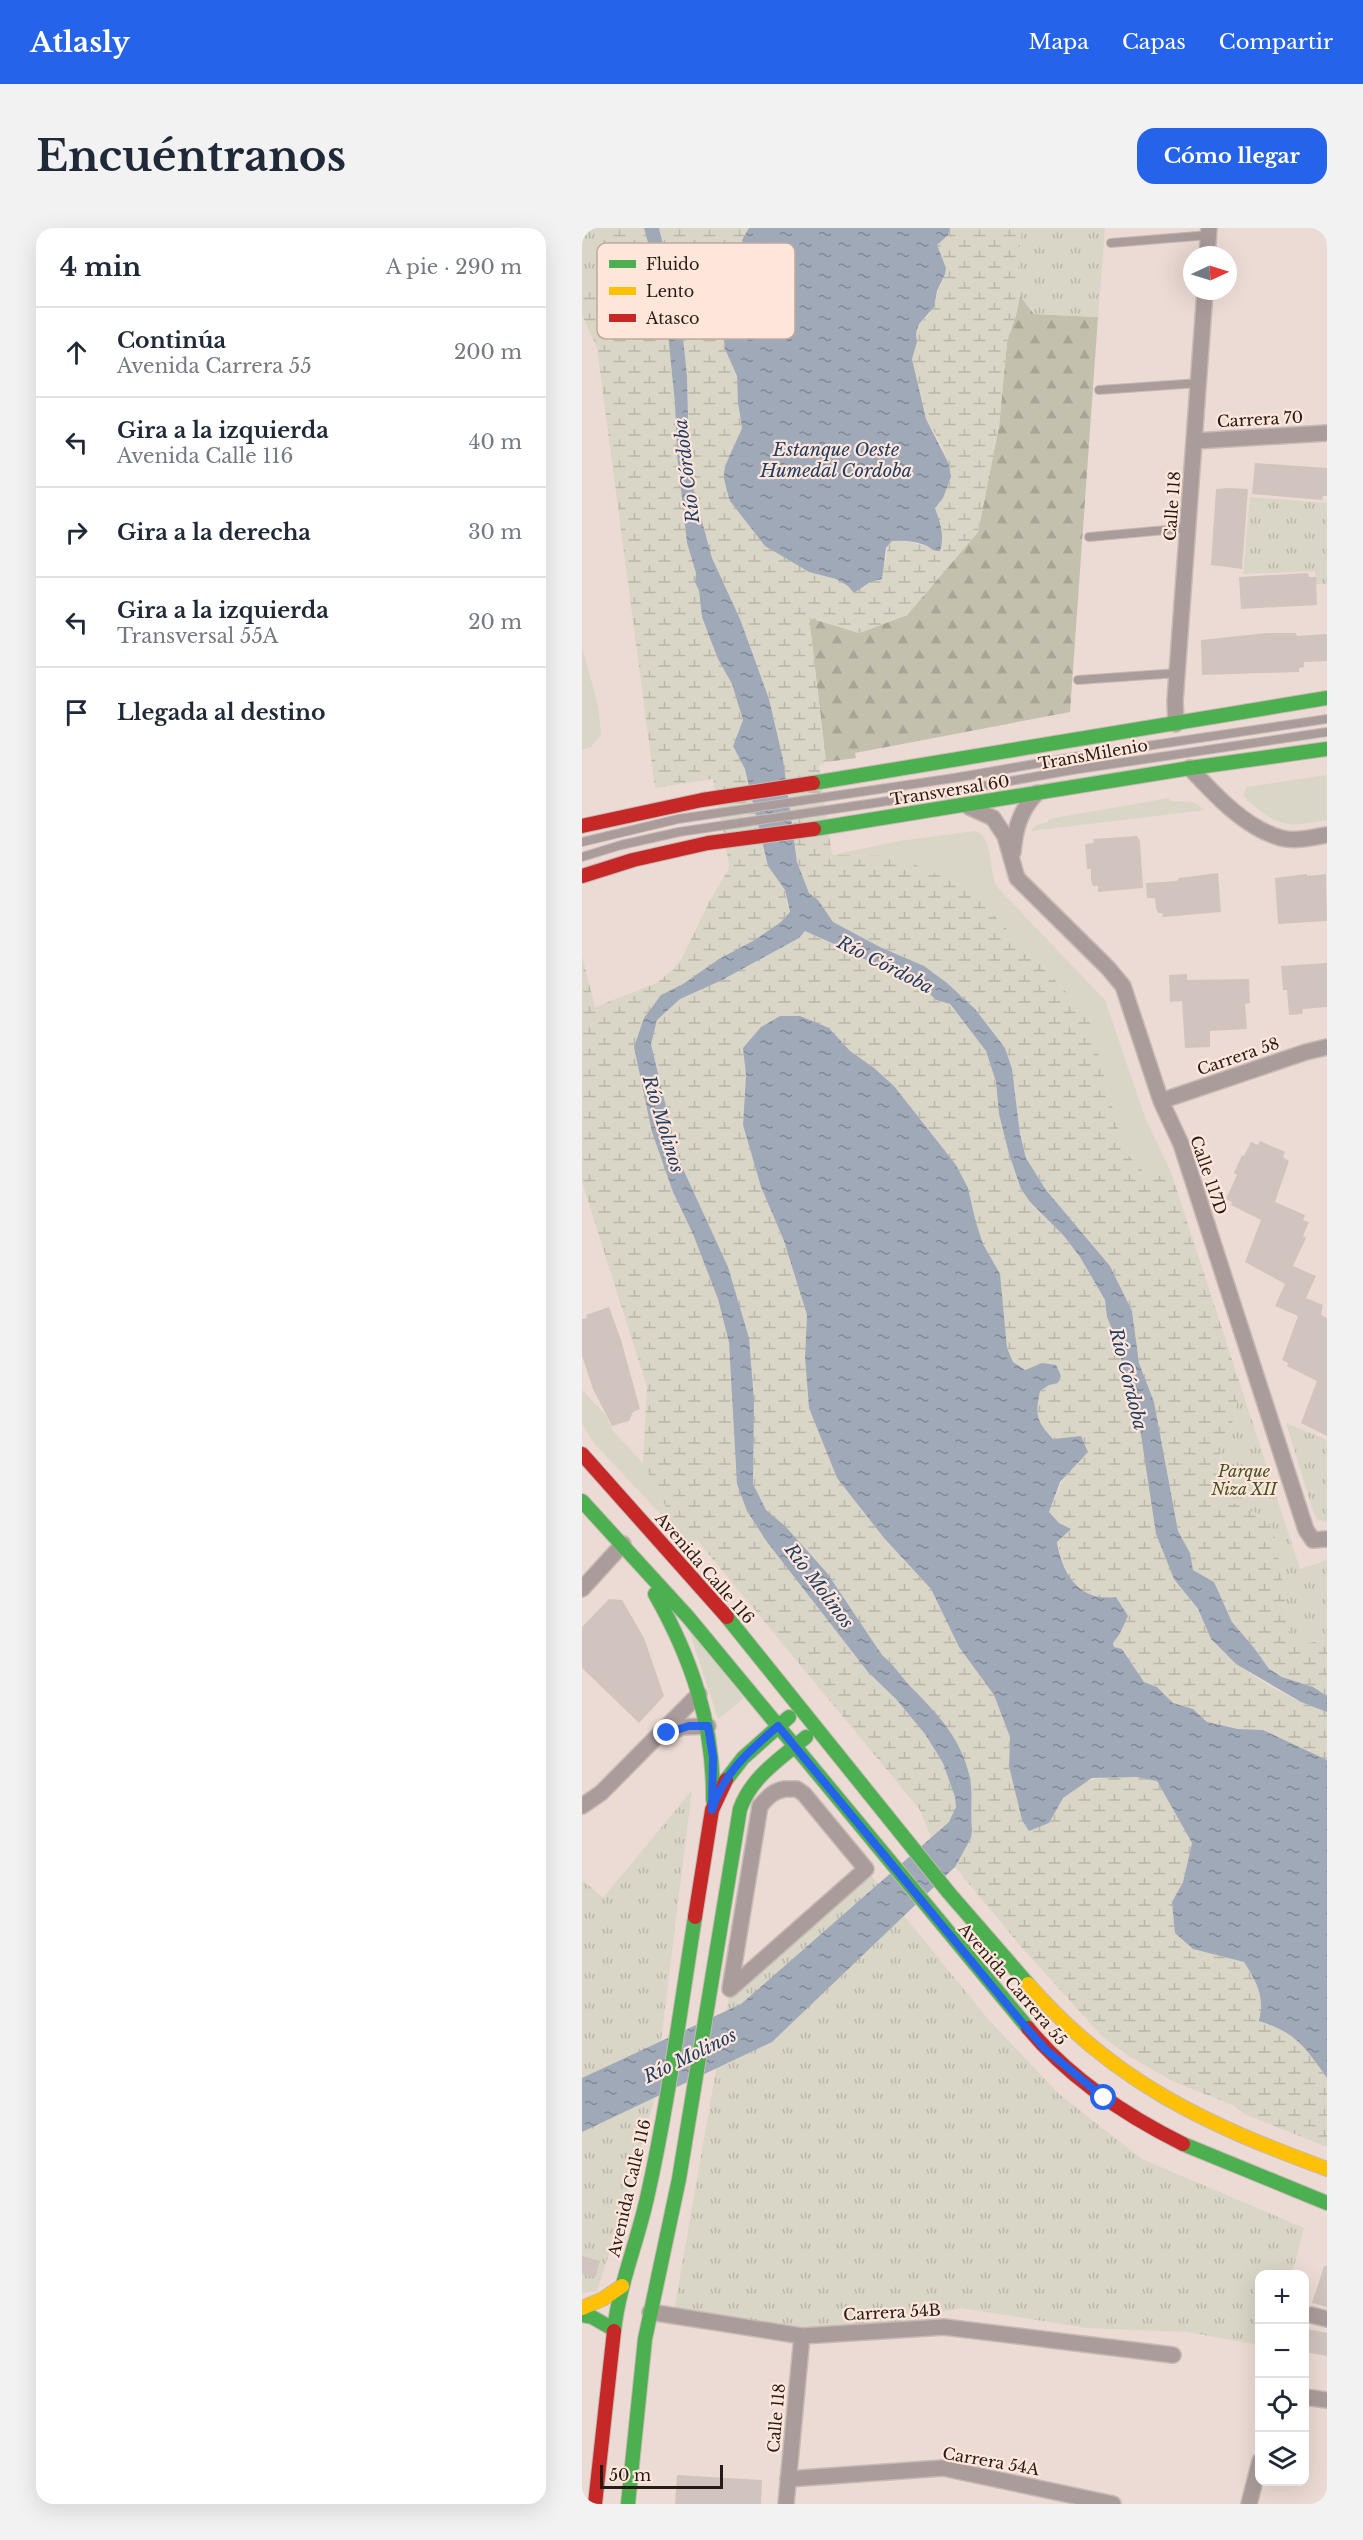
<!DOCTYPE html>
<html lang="es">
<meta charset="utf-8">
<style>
body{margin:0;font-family:"Libre Baskerville",serif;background:#f2f2f3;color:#1f2937}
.controls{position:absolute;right:18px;bottom:18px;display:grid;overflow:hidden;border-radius:12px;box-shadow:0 6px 24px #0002}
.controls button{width:54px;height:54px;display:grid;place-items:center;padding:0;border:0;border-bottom:2px solid #e0e1e3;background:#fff;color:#1f2937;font:30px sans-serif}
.compass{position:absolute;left:601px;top:18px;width:54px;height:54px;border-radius:50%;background:#fff;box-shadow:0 6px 24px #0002;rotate:86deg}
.scale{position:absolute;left:18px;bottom:15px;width:123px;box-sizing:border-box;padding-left:6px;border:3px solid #261b16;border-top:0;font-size:16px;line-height:21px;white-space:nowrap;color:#261b16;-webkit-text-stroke:4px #ffe6db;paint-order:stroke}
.stop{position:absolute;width:18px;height:18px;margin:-14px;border:4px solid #2563eb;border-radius:50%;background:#fff}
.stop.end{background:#2563eb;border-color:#fff;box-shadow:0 2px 6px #0008}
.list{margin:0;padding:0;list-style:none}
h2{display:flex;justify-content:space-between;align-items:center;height:78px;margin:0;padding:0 24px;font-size:26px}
h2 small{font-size:20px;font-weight:400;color:#747a83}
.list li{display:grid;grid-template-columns:39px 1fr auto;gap:18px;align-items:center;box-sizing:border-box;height:90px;padding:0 24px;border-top:2px solid #e0e1e3}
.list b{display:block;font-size:22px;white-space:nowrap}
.list p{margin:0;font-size:20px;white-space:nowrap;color:#747a83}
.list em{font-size:20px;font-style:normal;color:#747a83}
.icon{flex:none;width:33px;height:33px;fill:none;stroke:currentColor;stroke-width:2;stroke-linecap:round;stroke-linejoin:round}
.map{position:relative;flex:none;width:745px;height:2276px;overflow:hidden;border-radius:18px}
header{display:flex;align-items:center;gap:36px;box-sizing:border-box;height:84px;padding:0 30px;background:#2563eb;color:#fff}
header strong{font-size:28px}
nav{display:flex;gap:33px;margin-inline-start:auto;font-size:21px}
.intro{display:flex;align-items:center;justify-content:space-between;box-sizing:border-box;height:144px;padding:0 36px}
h1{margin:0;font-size:42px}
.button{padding:15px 27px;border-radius:18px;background:#2563eb;color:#fff;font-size:21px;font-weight:700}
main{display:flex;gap:36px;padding:0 36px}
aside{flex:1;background:#fff;border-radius:18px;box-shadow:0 6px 24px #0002}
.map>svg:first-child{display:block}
.grass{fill:#d9d6c7}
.forest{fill:url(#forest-firs)}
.wetland{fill:url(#wetland-marsh)}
.park{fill:url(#park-tufts)}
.water{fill:url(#water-ripples)}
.building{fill:#d1c4be}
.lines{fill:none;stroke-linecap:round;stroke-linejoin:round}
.lane-casing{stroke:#c7b9b3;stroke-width:10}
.street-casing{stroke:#c7b9b3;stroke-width:18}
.fast-casing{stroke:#c7b9b3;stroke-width:16}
.slow-casing{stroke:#c7b9b3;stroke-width:16}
.jam-casing{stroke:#c7b9b3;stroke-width:16}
.lane{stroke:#aa9c9b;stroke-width:8}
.street{stroke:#aa9c9b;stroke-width:15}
.fast{stroke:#4caf50;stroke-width:14}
.slow{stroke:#ffc107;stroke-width:14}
.jam{stroke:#c62828;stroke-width:14}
.route{stroke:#2563eb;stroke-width:8}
.labels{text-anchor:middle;stroke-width:4.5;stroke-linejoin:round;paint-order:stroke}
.street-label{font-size:16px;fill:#261b16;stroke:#ffe6db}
.park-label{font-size:16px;font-style:italic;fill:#425221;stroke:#ffe6db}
.water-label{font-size:18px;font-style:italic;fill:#203e64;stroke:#ffe6db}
.key{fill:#ffe6db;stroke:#bea9a0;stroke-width:1.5}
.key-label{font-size:16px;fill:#261b16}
</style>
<header>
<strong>Atlasly</strong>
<nav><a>Mapa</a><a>Capas</a><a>Compartir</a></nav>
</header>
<div class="intro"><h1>Encuéntranos</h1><a class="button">Cómo llegar</a></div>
<main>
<aside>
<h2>4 min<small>A pie · 290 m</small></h2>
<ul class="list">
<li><svg class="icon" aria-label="ahead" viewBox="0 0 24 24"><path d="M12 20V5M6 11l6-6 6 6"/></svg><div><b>Continúa</b><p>Avenida Carrera 55</p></div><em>200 m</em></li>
<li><svg class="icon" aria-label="left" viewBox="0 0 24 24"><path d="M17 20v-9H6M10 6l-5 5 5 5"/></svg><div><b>Gira a la izquierda</b><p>Avenida Calle 116</p></div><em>40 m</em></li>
<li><svg class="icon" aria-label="right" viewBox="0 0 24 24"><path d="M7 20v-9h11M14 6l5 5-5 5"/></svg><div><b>Gira a la derecha</b></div><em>30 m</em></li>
<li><svg class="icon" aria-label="left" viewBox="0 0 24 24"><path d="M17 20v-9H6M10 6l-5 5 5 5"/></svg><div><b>Gira a la izquierda</b><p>Transversal 55A</p></div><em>20 m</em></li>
<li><svg class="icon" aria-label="arrive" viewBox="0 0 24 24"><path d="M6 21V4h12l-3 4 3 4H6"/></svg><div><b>Llegada al destino</b></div></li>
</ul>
</aside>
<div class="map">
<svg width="745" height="2276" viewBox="0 0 745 2276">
<defs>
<pattern id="forest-firs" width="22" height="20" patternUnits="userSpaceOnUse" patternTransform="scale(1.5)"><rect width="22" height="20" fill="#c3c1ae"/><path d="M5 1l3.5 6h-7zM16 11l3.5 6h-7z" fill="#a7a595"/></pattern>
<pattern id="wetland-marsh" width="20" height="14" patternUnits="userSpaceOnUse" patternTransform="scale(1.5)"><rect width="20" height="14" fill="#d9d6c7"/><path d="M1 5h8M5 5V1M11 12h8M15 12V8" fill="none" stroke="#bab7aa"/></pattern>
<pattern id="park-tufts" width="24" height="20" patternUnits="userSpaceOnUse" patternTransform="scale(1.5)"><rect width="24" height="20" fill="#d9d6c7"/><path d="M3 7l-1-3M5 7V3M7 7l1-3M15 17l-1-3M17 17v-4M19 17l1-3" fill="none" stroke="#bab7aa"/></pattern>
<pattern id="water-ripples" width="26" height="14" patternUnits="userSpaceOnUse" patternTransform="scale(1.5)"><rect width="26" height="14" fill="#a0a9b8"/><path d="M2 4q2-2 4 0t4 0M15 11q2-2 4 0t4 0" fill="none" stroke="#828995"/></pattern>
</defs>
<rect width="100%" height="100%" fill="#ecdbd4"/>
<path class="grass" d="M0 419 16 477 19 507 9 519 0 522Z
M745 547V592C719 596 704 602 681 585 673 579 666 574 661 566L665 559Z
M587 570 588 573 612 574 623 582 449 603 454 597 466 594 467 591Z
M393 603C412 608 406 643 415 659L523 772 564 892 589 944 568 951 542 922 506 787 388 662 339 639 311 628 250 627 317 613Z
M0 1162 23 1186 31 1203 61 1235 99 1308 12 1215 0 1196Z
M107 1402 162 1470 136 1491Z"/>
<path class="forest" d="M438 68 452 86 516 89 488 484 273 525 274 530 244 534 227 389 277 405 325 387 396 304 417 198 425 114 434 87Z"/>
<path class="wetland" d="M12 0H63L83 76 93 176 95 227 105 315 114 345 113 354 117 363 118 374 136 431 150 456 161 492 151 518 163 541 186 638 203 662 206 680 223 703 252 716 264 725 291 734 344 762 354 772 367 776 404 823 414 854 417 886 427 926 439 961 448 975 482 1008 498 1029 523 1072 525 1089 536 1116 544 1155 555 1181 574 1306 609 1374C622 1386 622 1404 634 1417 656 1440 690 1461 719 1474 728 1478 737 1479 745 1484V1532L681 1502 656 1501 625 1494 611 1481 591 1475 575 1459 562 1454 541 1421 532 1419 531 1415 537 1407 540 1397C534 1390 527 1376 519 1371 514 1367 507 1367 501 1364 479 1348 474 1321 477 1295L467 1284C477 1258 490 1235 499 1208L471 1211C454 1193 453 1187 458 1163L467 1157 460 1135 443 1142 431 1134 425 1120 417 1046 401 1016 393 992 312 858 292 840 268 823 247 800 161 820 164 847 161 897 179 959 202 1013 225 1087 223 1129 227 1180 255 1250 302 1310 349 1361 377 1419 412 1467 428 1509 427 1538 466 1595C471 1587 475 1576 481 1570 505 1544 543 1546 575 1553L610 1615 601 1654 590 1674 611 1721 662 1734C675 1755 683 1768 678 1793L700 1800 723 1819 745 1850V1919L662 1886 651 1877 592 1854 545 1827 520 1808 441 1721 349 1610 338 1582 115 1312 108 1317 99 1308 61 1235 65 1159 0 954V728L13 779 75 755 90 742 100 730 127 674 146 642 147 636 131 551 73 560 15 120 0 87V66L27 57Z
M77 0H167L160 12 162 25 160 40 150 51V69L147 78 141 87 140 97 143 121 155 148 156 175 160 200 147 230 227 344 254 351 266 358 272 365C284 357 301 345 304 331 306 322 304 320 310 313L319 312 344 318 354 288 353 280 369 249 367 236 358 214 344 191 330 131 335 114 334 105 337 96 348 85 363 46 355 17 367 0H440L435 52 438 68 434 87 425 114 417 198 396 304 325 387 277 405 227 390 244 534 237 538 250 627 311 628 339 639 388 662 506 787 542 922 568 951 589 944 659 1159 649 1201 640 1208 638 1229 643 1236C641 1243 635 1251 636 1259 637 1271 670 1282 679 1288 686 1292 689 1300 693 1307L709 1408 719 1416 745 1412V1468L731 1459 700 1449 687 1441 673 1421 650 1394 632 1354 611 1342 608 1325 596 1303 572 1174 557 1135 550 1083 528 1038 464 962 444 930 438 906 433 861 342 738 298 719 250 694 236 672 227 665 215 634 201 531 187 471 158 391 130 330 112 264 107 229 105 148 96 63 86 37Z"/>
<path class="park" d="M0 0H12L27 57 0 66Z
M440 0H523L516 89 452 86 438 68 435 52Z
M668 269 745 275V356H734L733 343 661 346Z
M659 1159 718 1341 745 1332V1412L719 1416 709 1408 693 1307C689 1300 686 1292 679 1288 665 1279 642 1276 635 1259L643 1236 634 1219 636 1212 649 1201Z
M704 1195 745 1212V1294L735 1291 732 1286Z
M110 1562 71 1877 43 1977 15 2063 0 2065V1654L2 1653 21 1670Z
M284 1641 406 1791 477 1866 560 1931 722 2000 710 2046H678L677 2117 605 2104 505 2100 379 2080 278 2101H212L92 2083 148 1761Z"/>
<path class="water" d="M62 0H77L86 37 96 63 105 148 107 229 112 264 130 330 158 391 187 471 201 531 215 634 227 665 236 672 251 694 298 719 342 738 365 755 393 781 423 820 430 841 438 906 444 930 464 962 528 1038 550 1083 557 1135 572 1174 596 1303 608 1325 611 1342 632 1354 650 1394 673 1421 687 1441 700 1449 731 1459 745 1468V1484L719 1474 654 1436 629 1411 616 1381 592 1351 574 1306 555 1181 544 1155 536 1116 525 1089 523 1072 498 1029 482 1008 448 974 439 961 427 926 417 886 414 854 404 823 368 776 354 772 344 762 291 734 264 725 252 716 223 703 217 710 140 752 98 771 75 792 69 816 96 930 146 1039 167 1110 172 1173 171 1256 184 1282 203 1298 245 1345 300 1427C311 1436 318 1447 328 1458 356 1487 379 1509 388 1550 391 1567 388 1585 390 1602L389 1610 373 1639 190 1814 0 1904V1850L159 1776 367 1594 374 1579 373 1569 361 1535 343 1506 314 1471 286 1444 185 1314 165 1283 155 1256 147 1114 136 1071 111 1006 91 964 70 904 52 819 62 790 79 767 101 756 137 731 171 713 199 694 208 684 203 662 186 638 163 541 151 518 161 492 150 456 136 431 120 389 117 363 113 354 114 345 105 315 95 227 93 176 83 76Z
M167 0H368L366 7 355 17 364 40 363 46 355 63 352 79 337 96 334 105 335 114 330 131 344 191 367 236 369 249 361 270 353 280C358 295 363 307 358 323 351 323 350 321 345 318 335 313 320 312 310 313L304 320 300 351 288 354 272 365 266 358 254 351 227 344 183 318 148 273 145 263 142 250 143 238 160 200 156 175 155 148 143 121 140 97 141 87 147 78 150 69V51L160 40 162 25 160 12Z
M198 788H218L247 800 268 823 292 840 312 858 374 937 386 960 393 991 401 1016 418 1046 425 1120 431 1134 443 1142 460 1135 474 1137 479 1148 476 1155 467 1157 458 1163C453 1187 454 1193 471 1211L499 1208 506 1224 478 1254 467 1284 477 1295 489 1301 475 1314C480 1346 497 1374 534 1369L546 1388 537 1407 531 1415 532 1419 540 1421 562 1454 575 1459 591 1475 611 1481 625 1494 656 1501 681 1502 745 1532V1850C723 1819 715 1805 677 1793 683 1768 675 1755 662 1734L611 1721 593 1705 590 1674 601 1654 610 1615 575 1553 554 1549 510 1550 481 1570 467 1595 447 1603 440 1592 427 1538 428 1509 412 1467 377 1419 349 1361 302 1310 255 1250 227 1180 223 1129 225 1087 202 1013 179 959 161 897 164 847 161 820 179 799Z"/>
<path class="building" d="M673 235 745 240V268H741L740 272 670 266Z
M646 260 666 261 660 341 629 337 634 261Z
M726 345 727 349H734L735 377 659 381 657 349Z
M685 405H714L715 408 745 406V433L722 434V439L717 440V444L620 447 619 412Z
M555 608 558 613 561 660 516 664V658H511L509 652V641H505L503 616 512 615 511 611Z
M636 645 639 684 581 689 580 685H576L574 680 573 670H565L564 655 595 653 597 650Z
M725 646V648L744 646 745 693 696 696 693 650Z
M745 735V779L721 781 720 786 707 787 705 762H701L699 738Z
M605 746V752L667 751 668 775 663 776 665 801 628 803V819L603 820 600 773 588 774 587 747Z
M678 913 703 924 701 929 707 933 693 974 723 987 721 992 727 994 721 1008 724 1010 711 1038 734 1048 724 1070 741 1077 739 1087 745 1090V1208L719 1195 735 1153 705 1138 706 1135 700 1132 716 1088 693 1078 703 1056 663 1034 679 992 649 977 650 974 644 971 655 947 652 945 660 927 662 928 669 914 676 917Z
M27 1079 39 1112 58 1181 51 1184 47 1193 30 1198 11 1161 0 1128V1091L5 1090 4 1087Z
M27 1371 40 1372 62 1410 82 1468 57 1495 0 1440V1399Z
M0 2028 18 2033 13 2050 0 2046Z
M742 2038H745V2079L730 2075Z
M725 2101 745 2105V2128L723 2124Z
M95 2247 180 2252 179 2276H93Z"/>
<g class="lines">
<g class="lane-casing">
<path id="lane" d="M529 15 627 7
M517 162 617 155
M507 309 606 300
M496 452 596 445
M0 614 96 591 372 550 504 527 745 491
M0 629 39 617 97 604 373 563 490 542 745 504"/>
</g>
<g class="street-casing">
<path id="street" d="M625 27 627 0
M613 213 745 205
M594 496 593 473 623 63
M608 540C632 566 663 600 699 610 714 614 730 609 745 607
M387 579 411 590 423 608 435 650 526 740 541 758 579 873 599 916 724 1302 731 1312 745 1311
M431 624C433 601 438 582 455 565
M579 873 724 824 745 819
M0 1361 41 1316
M79 1508 100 1499 126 1498
M203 1561H215L222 1566 284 1641 148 1761 178 1578C186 1569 191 1563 203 1561Z
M0 1578 19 1565 117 1466
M68 2084 220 2108 362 2099 591 2127
M729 2087 745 2091
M722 2169 745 2172
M206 2251 361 2240 531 2276
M204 2276 220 2108
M667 2276 678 2233"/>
</g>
<g class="fast-casing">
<path id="fast" d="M231 555 745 470
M232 601 608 540 745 521
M0 1273 106 1389 446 1800
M73 1366C110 1431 132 1497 131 1572
M145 1389 367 1665 446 1756
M144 1552 161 1530 207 1489
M601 1916 745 1975
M0 2087 10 2089 31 2101
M32 2103C37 2057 55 2015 65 1970 86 1877 98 1783 113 1689
M46 2276 63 2111 97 1951 158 1581C170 1548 198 1531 224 1509"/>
</g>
<g class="slow-casing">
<path id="slow" d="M446 1756C531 1854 625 1897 745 1941
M0 2080 21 2071 40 2058"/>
</g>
<g class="jam-casing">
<path id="jam" d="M0 598 120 572 231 555
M0 648 51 632 126 615 232 601
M0 1226 145 1389
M113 1689 130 1582 144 1552
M446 1800C487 1850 543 1887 601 1916
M13 2276 32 2103"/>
</g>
<use href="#lane" class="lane"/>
<use href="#street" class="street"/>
<use href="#fast" class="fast"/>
<use href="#slow" class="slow"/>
<use href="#jam" class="jam"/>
</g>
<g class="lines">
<path class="route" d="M85 1505 107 1498H126L131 1529 130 1582C143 1543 166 1524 196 1498L442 1797 463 1821 522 1870"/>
</g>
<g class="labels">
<g class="street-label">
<text transform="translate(678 191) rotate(-3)" y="6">Carrera 70</text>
<text transform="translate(590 278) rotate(-86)" y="6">Calle 118</text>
<text transform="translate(511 526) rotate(-10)" y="6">TransMilenio</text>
<text transform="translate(368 562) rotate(-9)" y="6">Transversal 60</text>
<text transform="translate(656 828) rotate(-19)" y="6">Carrera 58</text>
<text transform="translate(627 947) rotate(71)" y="6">Calle 117D</text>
<text transform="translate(123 1340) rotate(49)" y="6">Avenida Calle 116</text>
<text transform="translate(431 1756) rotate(49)" y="6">Avenida Carrera 55</text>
<text transform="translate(47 1960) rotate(-77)" y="6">Avenida Calle 116</text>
<text transform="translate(310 2084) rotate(-3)" y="6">Carrera 54B</text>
<text transform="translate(194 2190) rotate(-85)" y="6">Calle 118</text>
<text transform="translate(409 2233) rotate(10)" y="6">Carrera 54A</text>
</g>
<g class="park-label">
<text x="662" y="1249">Parque<tspan x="662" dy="18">Niza XII</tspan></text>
</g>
<g class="water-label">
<text x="254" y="228">Estanque Oeste<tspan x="254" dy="21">Humedal Cordoba</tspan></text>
<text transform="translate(105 243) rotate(-97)" y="6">Río Córdoba</text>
<text transform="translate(303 737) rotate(27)" y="6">Río Córdoba</text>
<text transform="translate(81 896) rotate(73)" y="6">Río Molinos</text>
<text transform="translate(546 1151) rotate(76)" y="6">Río Córdoba</text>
<text transform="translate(237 1358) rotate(53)" y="6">Río Molinos</text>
<text transform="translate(108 1828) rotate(-26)" y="6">Río Molinos</text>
</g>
</g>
<rect x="15" y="15" width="198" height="96" rx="9" class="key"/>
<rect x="27" y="32" width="27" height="8" fill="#4caf50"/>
<rect x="27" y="59" width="27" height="8" fill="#ffc107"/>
<rect x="27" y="86" width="27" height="8" fill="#c62828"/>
<g class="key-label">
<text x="64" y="42">Fluido</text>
<text x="64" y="69">Lento</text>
<text x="64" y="96">Atasco</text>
</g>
</svg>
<div class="controls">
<button>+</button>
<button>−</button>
<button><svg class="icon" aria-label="locate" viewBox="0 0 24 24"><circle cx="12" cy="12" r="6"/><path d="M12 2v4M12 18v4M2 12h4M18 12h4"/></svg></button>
<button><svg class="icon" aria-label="layers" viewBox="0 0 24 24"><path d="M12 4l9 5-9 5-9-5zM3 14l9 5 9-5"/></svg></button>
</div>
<svg class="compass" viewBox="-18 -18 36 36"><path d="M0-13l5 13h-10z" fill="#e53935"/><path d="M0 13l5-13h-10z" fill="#747a83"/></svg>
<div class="scale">50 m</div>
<div class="stop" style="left:522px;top:1870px"></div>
<div class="stop end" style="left:85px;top:1505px"></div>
</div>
</main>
